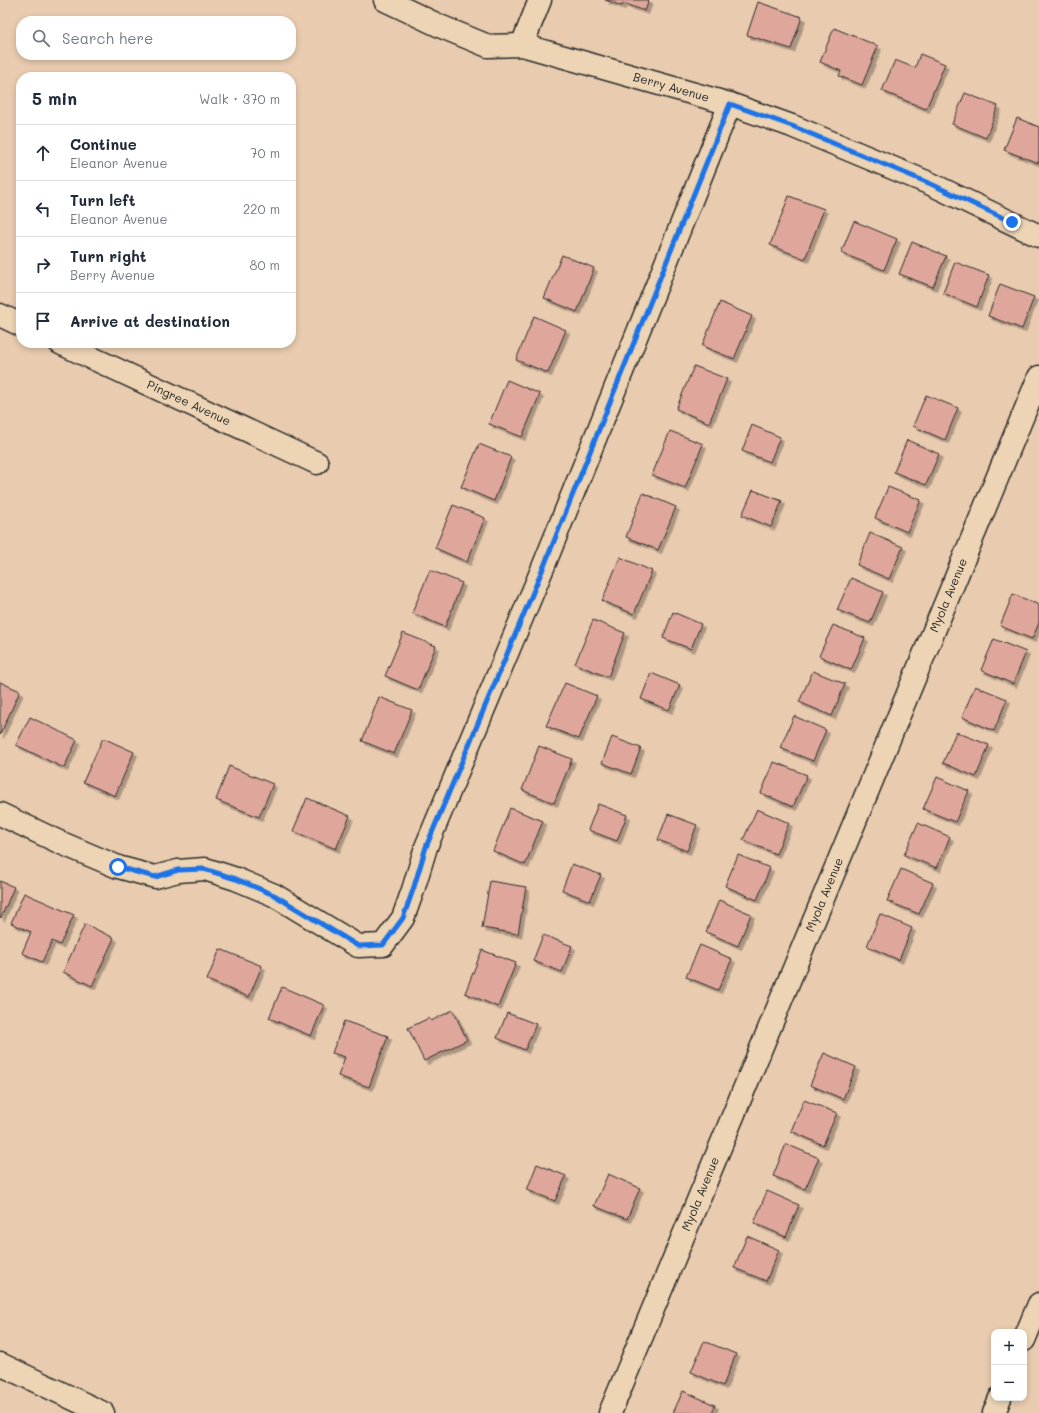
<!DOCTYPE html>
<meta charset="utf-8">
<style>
body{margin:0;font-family:Mali,sans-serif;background:#f2f2f3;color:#1f2937}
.controls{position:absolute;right:12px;bottom:12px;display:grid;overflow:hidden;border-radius:8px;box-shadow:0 2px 6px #0003}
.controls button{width:36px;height:36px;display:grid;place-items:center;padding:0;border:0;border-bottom:1px solid #e0e1e3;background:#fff;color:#1f2937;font:20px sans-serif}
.stop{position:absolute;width:12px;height:12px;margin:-9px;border:3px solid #1a73e8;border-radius:50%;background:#fff}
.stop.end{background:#1a73e8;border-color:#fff;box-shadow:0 1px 4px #0008}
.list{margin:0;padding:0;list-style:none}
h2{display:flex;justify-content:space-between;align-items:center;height:52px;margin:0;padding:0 16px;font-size:17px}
h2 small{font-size:13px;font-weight:400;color:#747a83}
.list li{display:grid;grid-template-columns:26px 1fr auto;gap:12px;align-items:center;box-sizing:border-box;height:56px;padding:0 16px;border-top:1px solid #e0e1e3}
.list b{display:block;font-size:15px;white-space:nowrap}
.list p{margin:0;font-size:13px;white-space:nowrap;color:#747a83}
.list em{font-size:13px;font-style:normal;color:#747a83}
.icon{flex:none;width:22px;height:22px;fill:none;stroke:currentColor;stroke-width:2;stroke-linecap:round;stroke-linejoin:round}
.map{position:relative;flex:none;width:1039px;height:1413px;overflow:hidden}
.search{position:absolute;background:#fff;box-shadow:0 2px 6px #0003;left:16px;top:16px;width:280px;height:44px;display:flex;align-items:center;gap:10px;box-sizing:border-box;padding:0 14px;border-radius:16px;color:#747a83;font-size:15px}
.panel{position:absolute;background:#fff;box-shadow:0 2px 6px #0003;left:16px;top:72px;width:280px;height:276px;border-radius:16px}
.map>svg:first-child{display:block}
.building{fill:#dfa69b;stroke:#2b2b2b;filter:url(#shadow)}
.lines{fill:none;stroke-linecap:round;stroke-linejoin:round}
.minor-casing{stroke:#2b2b2b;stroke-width:25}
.tertiary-casing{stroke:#2b2b2b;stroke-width:25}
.minor{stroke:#ecd4b4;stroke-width:22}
.tertiary{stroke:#ecd4b4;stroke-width:22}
.route{stroke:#1a73e8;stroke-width:5}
.labels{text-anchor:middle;stroke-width:3;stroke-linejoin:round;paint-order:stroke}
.street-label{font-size:12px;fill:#2b2b2b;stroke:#ecd4b4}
</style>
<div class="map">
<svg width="1039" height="1413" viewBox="0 0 1039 1413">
<defs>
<filter id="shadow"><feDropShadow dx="3.5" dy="3.5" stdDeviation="0" flood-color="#0004"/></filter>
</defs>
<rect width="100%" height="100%" fill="#e9cbaf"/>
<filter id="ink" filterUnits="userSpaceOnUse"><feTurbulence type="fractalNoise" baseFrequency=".025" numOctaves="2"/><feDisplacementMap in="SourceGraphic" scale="8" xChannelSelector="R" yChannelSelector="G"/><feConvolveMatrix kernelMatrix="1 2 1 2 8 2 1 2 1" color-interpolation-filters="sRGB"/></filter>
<g filter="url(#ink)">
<path class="building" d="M605 0H649L645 11 623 3 622 6Z
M758 2 802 17 791 49 747 35Z
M834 28 878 46 862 85 839 76 841 71 820 62Z
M920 54 945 64 926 109 882 91 895 60 915 68Z
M965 93 998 106 986 138 952 124Z
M1017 118 1039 127V160L1038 163 1004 150Z
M789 196 824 209 805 259 770 245Z
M854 221 897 239 884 270 841 253Z
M912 242 946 256 933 287 899 274Z
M562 255 594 268 577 312 544 298Z
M955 262 989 275 977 307 943 293Z
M1000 284 1034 297 1022 329 988 316Z
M720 302 752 316 734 359 702 346Z
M534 316 566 330 548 373 516 360Z
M694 366 727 379 709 423 676 409Z
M507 380 540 394 522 437 489 424Z
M926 395 958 408 945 440 913 426Z
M752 425 780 437 770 462 742 451Z
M670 431 703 444 685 488 652 475Z
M907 440 939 454 926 485 894 472Z
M479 444 511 457 494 501 461 487Z
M888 487 921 500 907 532 875 518Z
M753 490 782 501 771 527 742 515Z
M643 493 676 507 658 550 626 537Z
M453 505 485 518 467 562 435 548Z
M870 533 903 547 889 579 857 565Z
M620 557 652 571 634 614 602 601Z
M430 570 462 583 445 627 412 613Z
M851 578 883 592 870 623 837 610Z
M1013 594 1039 605V623L1032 639 1000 626Z
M673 612 701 624 691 649 663 638Z
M593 620 625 633 608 677 575 664Z
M833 625 865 638 851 670 819 656Z
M403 633 436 646 418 690 385 676Z
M994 639 1026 652 1013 684 981 670Z
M813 671 845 684 832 716 799 702Z
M651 673 680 685 669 710 641 699Z
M0 682 20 691 0 735Z
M565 683 597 696 579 739 546 726Z
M975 686 1007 699 994 731 962 717Z
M379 697 412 710 394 754 362 741Z
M794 716 826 730 813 761 780 748Z
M30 717 77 740 64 768 16 745Z
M956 732 989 745 976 777 943 763Z
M612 737 641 748 631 774 602 763Z
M103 738 134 752 115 796 83 782Z
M539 746 572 759 554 803 522 790Z
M774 762 807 775 793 807 761 793Z
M229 766 273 784 259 817 216 800Z
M937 777 969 791 955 822 923 809Z
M307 798 350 816 336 849 293 831Z
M598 804 627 815 617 841 588 830Z
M510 808 543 821 525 865 493 851Z
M757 809 789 823 776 854 743 840Z
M668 814 697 825 687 851 658 840Z
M918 823 950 837 937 868 904 855Z
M738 855 770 868 757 900 725 886Z
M572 864 601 875 590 901 562 890Z
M901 869 933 883 919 914 887 901Z
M0 881 14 887 1 918 0 917Z
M490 881 526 887 518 934 482 928Z
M24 893 74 915 60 945 52 941 42 962 22 953 31 932 11 923Z
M719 900 751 914 738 946 706 932Z
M880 914 912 928 899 960 867 946Z
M85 924 114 938 92 986 63 972Z
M543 935 572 946 562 972 533 961Z
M700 945 732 959 718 990 686 977Z
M220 949 262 966 249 997 207 980Z
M482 950 516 963 498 1007 465 993Z
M282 987 324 1005 311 1036 269 1018Z
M453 1010 467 1040 424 1061 408 1028 429 1018 431 1021Z
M507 1013 536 1024 525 1050 497 1038Z
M344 1021 388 1036 369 1087 338 1076 345 1057 332 1053Z
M824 1053 856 1067 843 1099 810 1085Z
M804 1100 837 1113 823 1145 791 1131Z
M786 1144 819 1158 805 1189 773 1176Z
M537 1164 566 1176 555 1201 527 1190Z
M608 1174 640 1188 627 1219 594 1206Z
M767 1191 799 1205 786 1237 754 1223Z
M747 1236 779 1250 766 1281 734 1268Z
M704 1341 736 1354 723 1386 691 1372Z
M683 1391 715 1405 712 1413H673Z"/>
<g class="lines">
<g class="minor-casing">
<g id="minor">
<path id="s1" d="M385 0 442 27 488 46 522 45 730 104 792 126 931 184 1039 236"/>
<path d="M522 45 540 0"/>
<path d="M0 315 21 325"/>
<path id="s2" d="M60 343 317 463"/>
<path d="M0 814 59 842 118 867 155 877 178 871 205 869 236 879 274 895 358 946 383 945 403 918 413 890 426 847 544 565 730 104"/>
<path d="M1024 1340 1039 1304"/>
<path id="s3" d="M610 1413 1039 377"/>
<path d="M994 1413 1000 1398"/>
</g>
</g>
<g class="tertiary-casing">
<path id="tertiary" d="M0 1364 103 1413"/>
</g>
<use href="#minor" class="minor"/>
<use href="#tertiary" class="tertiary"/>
</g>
</g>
<g class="lines" filter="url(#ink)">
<path class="route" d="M118 867 155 877 178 870 204 869 236 879 274 895 358 946 383 945 403 918 413 890 426 847 544 566 730 104 792 126 931 184 1012 222"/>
</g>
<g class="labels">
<g class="street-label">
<text dy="4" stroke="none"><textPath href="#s1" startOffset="302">Berry Avenue</textPath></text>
<text dy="4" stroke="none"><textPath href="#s2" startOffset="142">Pingree Avenue</textPath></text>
<text dy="4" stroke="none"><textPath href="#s3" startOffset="885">Myola Avenue</textPath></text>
<text dy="4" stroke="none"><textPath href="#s3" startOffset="561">Myola Avenue</textPath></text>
<text dy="4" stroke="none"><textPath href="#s3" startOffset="237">Myola Avenue</textPath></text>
</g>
</g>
</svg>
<div class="controls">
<button>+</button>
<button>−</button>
</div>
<div class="stop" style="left:118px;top:867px"></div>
<div class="stop end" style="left:1012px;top:222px"></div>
<div class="search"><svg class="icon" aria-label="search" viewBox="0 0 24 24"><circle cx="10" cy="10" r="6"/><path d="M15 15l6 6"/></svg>Search here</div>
<section class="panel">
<h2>5 min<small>Walk · 370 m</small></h2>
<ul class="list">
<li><svg class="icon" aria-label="ahead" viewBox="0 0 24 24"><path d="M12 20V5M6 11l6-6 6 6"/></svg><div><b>Continue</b><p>Eleanor Avenue</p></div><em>70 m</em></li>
<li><svg class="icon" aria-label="left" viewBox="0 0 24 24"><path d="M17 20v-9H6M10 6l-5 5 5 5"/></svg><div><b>Turn left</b><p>Eleanor Avenue</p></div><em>220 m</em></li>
<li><svg class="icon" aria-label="right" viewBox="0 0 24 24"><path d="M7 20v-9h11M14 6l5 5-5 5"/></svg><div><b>Turn right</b><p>Berry Avenue</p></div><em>80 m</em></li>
<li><svg class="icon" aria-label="arrive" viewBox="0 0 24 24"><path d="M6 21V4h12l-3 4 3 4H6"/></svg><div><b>Arrive at destination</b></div></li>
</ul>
</section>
</div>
